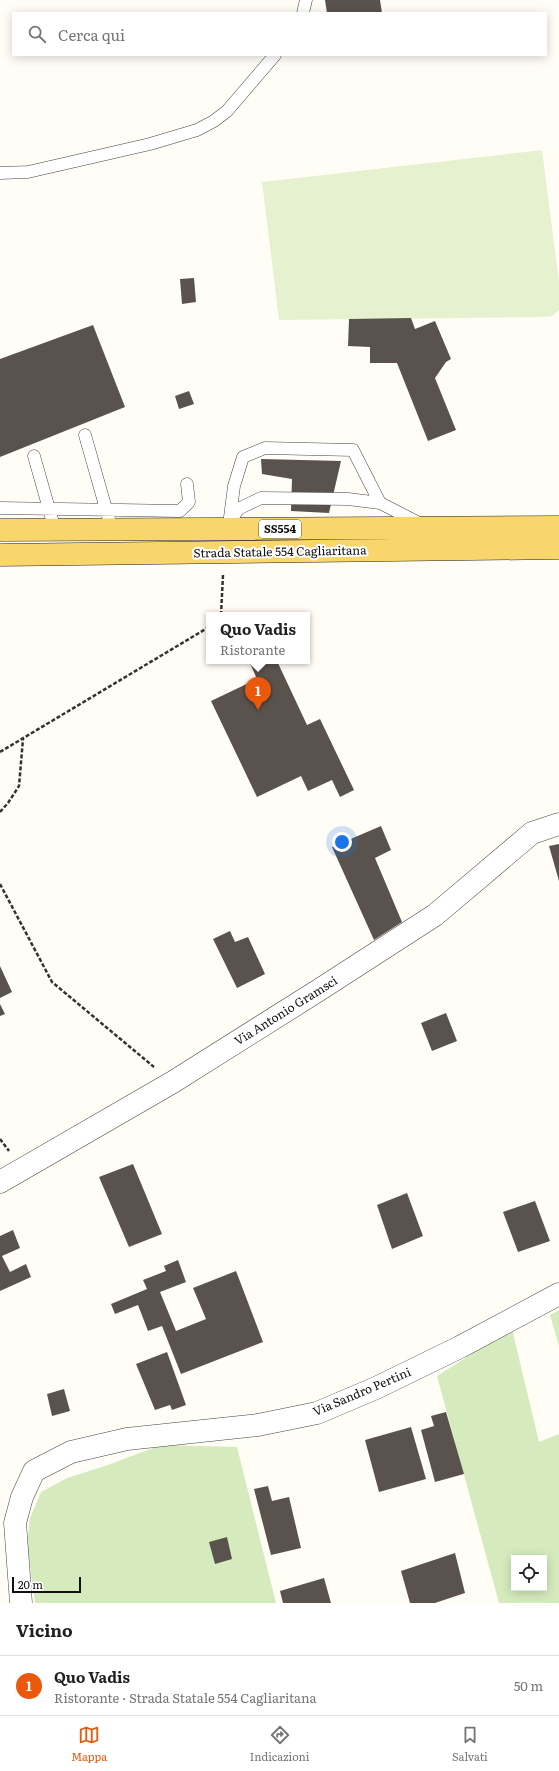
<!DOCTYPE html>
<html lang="it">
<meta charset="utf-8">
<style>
body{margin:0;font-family:Literata,serif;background:#f2f2f2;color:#202124}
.controls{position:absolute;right:12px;bottom:12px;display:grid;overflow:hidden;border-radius:0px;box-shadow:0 2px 10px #0003}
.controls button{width:36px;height:36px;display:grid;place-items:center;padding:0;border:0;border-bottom:1px solid #e0e0e0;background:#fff;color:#202124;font:20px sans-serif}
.scale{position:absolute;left:12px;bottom:10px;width:69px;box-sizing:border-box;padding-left:4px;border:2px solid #111;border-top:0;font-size:11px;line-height:14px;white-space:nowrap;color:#111;-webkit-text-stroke:3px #fff;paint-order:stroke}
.you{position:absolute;left:342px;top:842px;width:14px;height:14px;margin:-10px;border:3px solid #fff;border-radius:50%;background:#1a73e8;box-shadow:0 0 0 6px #1a73e833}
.badge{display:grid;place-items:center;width:26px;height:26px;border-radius:50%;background:#ea580c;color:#fff;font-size:13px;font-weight:700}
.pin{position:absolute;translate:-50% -33px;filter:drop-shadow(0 1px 2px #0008)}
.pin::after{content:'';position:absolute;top:21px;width:14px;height:12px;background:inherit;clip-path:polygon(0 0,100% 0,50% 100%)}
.popup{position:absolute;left:206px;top:612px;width:104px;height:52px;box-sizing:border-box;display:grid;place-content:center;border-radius:0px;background:#fff;filter:drop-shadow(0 1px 3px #0005);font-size:13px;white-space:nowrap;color:#757577}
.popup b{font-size:15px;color:#202124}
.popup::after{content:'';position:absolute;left:50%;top:100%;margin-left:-8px;border:8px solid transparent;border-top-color:#fff}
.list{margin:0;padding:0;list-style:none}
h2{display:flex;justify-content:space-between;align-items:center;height:52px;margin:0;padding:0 16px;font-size:17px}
h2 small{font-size:13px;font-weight:400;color:#757577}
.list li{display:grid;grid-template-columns:26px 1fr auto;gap:12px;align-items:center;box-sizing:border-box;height:60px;padding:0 16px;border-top:1px solid #e0e0e0}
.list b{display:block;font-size:15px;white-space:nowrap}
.list p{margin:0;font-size:13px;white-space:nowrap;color:#757577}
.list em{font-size:13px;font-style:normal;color:#757577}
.icon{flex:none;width:22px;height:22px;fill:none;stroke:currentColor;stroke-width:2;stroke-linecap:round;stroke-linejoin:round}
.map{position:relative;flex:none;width:559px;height:1603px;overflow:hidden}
.search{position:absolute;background:#fff;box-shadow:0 2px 10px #0003;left:12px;right:12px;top:12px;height:44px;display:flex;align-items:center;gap:10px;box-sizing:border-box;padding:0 14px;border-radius:0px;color:#757577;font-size:15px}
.sheet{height:112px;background:#fff}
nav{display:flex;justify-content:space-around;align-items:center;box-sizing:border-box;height:56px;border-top:1px solid #e0e0e0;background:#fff;font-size:11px;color:#757577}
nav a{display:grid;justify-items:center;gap:2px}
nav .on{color:#ea580c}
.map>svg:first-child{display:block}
.green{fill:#d5ebbd;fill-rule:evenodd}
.pitch{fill:#e6f2cf}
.building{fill:#5a524d}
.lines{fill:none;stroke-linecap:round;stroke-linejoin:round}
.service-casing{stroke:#444;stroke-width:13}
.minor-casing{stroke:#444;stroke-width:23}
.primary-casing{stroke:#222;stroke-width:23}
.path{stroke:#333;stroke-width:2.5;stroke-dasharray:4 2;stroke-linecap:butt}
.service{stroke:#fff;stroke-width:12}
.minor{stroke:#fff;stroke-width:22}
.primary{stroke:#f9d66b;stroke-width:22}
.labels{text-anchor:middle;stroke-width:4;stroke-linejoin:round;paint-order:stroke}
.shield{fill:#fff;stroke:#585858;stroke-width:1}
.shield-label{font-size:11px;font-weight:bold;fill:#111}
.street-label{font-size:12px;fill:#111;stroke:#fff}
</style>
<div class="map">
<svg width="559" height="1603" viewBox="0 0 559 1603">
<rect width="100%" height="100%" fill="#fffdf5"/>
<path class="green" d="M559 1310V1346L550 1315Z
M512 1329 539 1442 559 1434V1603H499L437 1376ZM514 1558H544V1588H514Z
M161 1445 237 1447 276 1603H35L27 1544 30 1518 41 1492 67 1478 105 1466Z"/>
<path class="pitch" d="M542 150 559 282V310L552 316 543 317 279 320 262 182Z"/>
<path class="building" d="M325 0H380L382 13H327Z
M194 278 196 302 182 304 180 279Z
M411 318 415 329 435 321 451 359 446 362 435 378 456 430 428 441 397 363H370V347L348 346 349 319Z
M93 325 125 407 0 457V359Z
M189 391 194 404 179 409 175 396Z
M261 459 341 461 329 513 291 511 292 479 262 474Z
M249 661H277L307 725 320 719 354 790 340 797 332 780 308 791 301 776 257 797 211 701 257 679Z
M381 826 391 850 375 858 402 922 374 940 332 847Z
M559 844V881L549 846Z
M230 931 235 942 248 937 265 974 237 988 213 939Z
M0 966 12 992 0 998Z
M0 1004 5 1014 0 1016Z
M446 1013 457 1041 432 1051 421 1023Z
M133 1164 162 1234 129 1247 99 1177Z
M407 1193 423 1236 392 1249 377 1205Z
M535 1201 550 1241 518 1252 503 1212Z
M13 1230 20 1248 2 1256 10 1272 26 1264 31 1277 0 1291V1236Z
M178 1260 186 1282 160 1292 176 1331 206 1319 193 1288 236 1271 263 1342 181 1374 162 1326 148 1331 138 1305 115 1314 111 1304 147 1289 143 1280 166 1271 164 1266Z
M167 1352 186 1405 172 1410 170 1405 155 1410 136 1364Z
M64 1389 70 1411 52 1416 47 1394Z
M446 1412 464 1474 435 1482 421 1430 434 1426 431 1416Z
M411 1427 426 1479 379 1492 365 1440Z
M268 1486 272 1501 289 1497 301 1548 271 1555 254 1489Z
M227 1537 232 1559 215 1564 209 1542Z
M455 1553 465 1593 435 1603H410L401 1571Z
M324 1578 331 1603H283L280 1591Z"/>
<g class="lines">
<g class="service-casing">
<path id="service" d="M303 13 306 0
M0 173 28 172 150 144 197 130 214 121 227 111 275 55
M85 435 112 530
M34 456 55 530
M0 508 180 511 189 502 187 484
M230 522 238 509 261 498 348 499 380 503 423 525
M229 525 234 486 243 457 265 448 353 450 380 503"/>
</g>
<g class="minor-casing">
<path id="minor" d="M0 1182 173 1082 319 990 435 915 532 833 559 824
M21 1603 15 1523 22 1497 34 1471 71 1452 127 1439 258 1425 317 1413 376 1388 460 1347 559 1294"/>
</g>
<g class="primary-casing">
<path id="primary" d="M0 530 559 527
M0 555 559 548"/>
</g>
<path class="path" d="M221 615 223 575
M0 752 209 627
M0 812 8 803 19 786 23 739
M0 884 52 982 154 1067
M0 1139 9 1151"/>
<use href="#service" class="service"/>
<use href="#minor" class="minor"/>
<use href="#primary" class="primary"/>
</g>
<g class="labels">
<rect class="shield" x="259" y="520" width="42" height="18" rx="3"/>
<g class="shield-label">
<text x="280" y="533">SS554</text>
</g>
<g class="street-label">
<text transform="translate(280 552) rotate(-1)" y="4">Strada Statale 554 Cagliaritana</text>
<text transform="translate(286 1011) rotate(-32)" y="4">Via Antonio Gramsci</text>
<text transform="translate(362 1392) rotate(-23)" y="4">Via Sandro Pertini</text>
</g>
</g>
</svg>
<div class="controls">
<button><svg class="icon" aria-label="locate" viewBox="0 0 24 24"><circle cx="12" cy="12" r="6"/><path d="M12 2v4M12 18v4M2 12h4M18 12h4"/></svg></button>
</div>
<div class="scale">20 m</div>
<div class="you"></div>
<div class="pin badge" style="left:258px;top:710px">1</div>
<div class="popup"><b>Quo Vadis</b>Ristorante</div>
<div class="search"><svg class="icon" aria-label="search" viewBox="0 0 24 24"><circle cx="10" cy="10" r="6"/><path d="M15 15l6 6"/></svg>Cerca qui</div>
</div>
<section class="sheet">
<h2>Vicino<small></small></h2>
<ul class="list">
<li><span class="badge">1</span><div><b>Quo Vadis</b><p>Ristorante · Strada Statale 554 Cagliaritana</p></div><em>50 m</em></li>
</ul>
</section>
<nav>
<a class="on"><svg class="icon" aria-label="map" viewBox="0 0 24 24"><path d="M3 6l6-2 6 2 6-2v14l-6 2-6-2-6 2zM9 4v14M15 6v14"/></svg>Mappa</a>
<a><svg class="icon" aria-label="directions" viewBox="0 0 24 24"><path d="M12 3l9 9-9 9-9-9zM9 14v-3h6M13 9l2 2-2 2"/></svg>Indicazioni</a>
<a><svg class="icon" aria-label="saved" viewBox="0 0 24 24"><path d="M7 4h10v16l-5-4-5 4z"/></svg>Salvati</a>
</nav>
